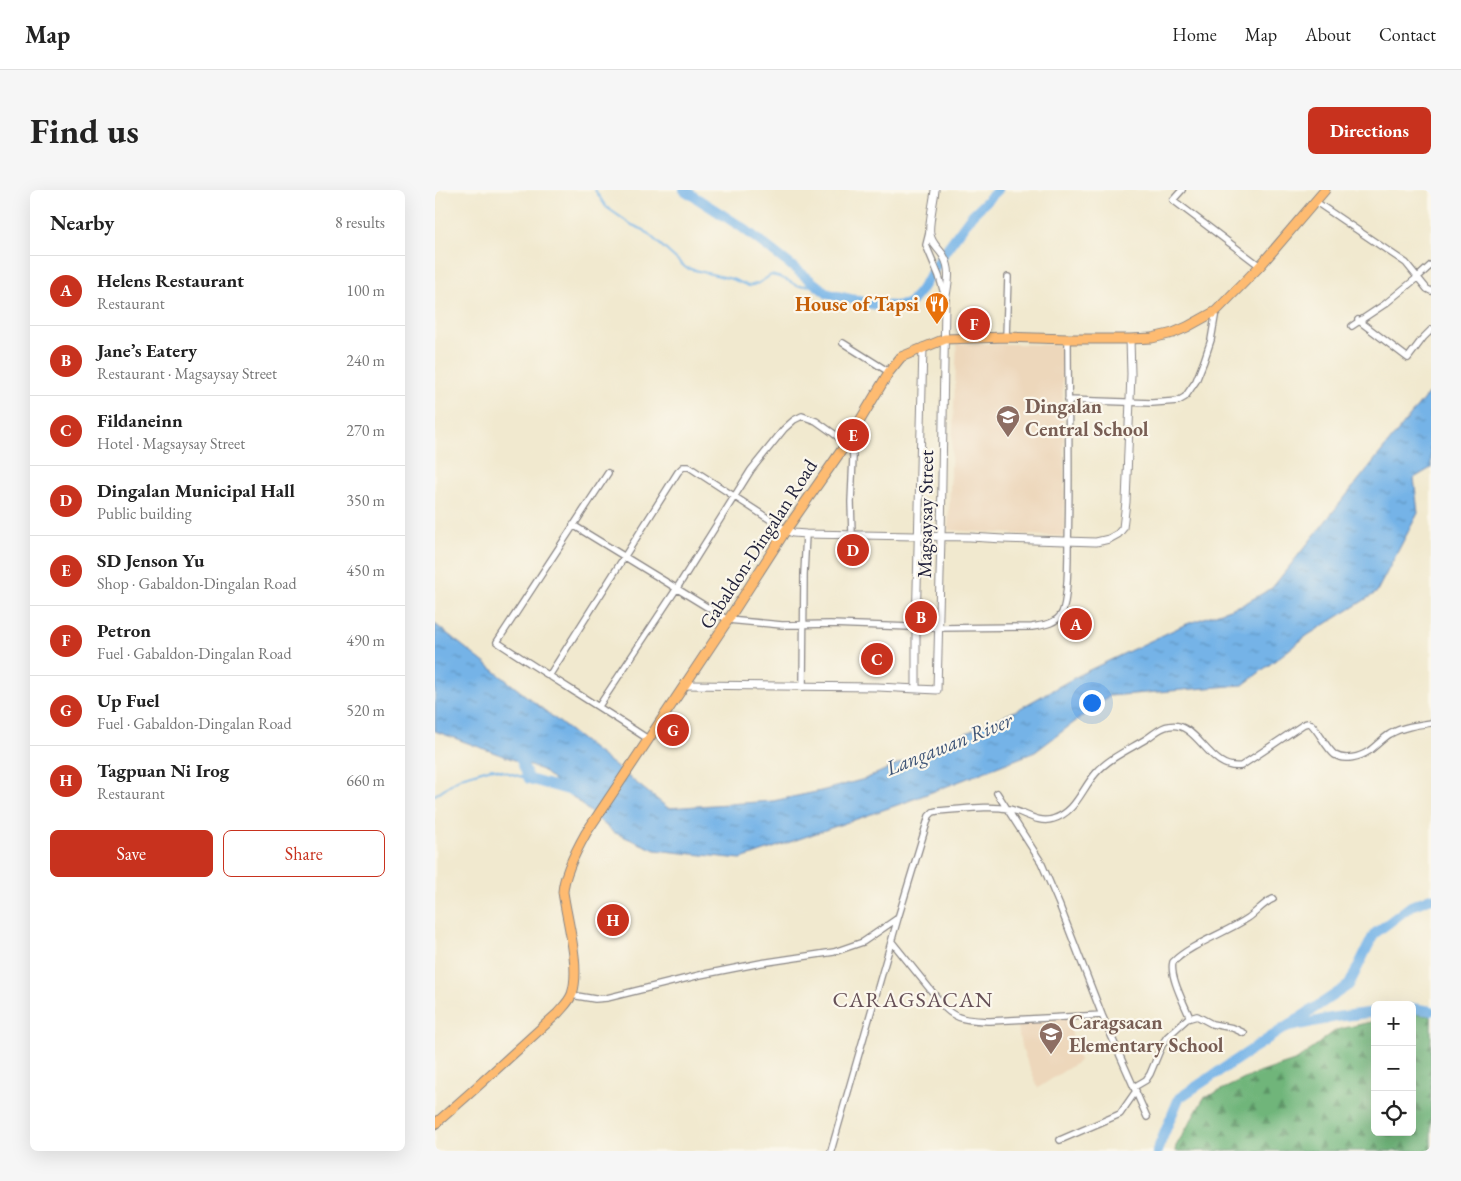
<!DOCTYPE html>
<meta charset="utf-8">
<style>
body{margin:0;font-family:"EB Garamond",serif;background:#f6f6f6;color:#222}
.controls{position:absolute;right:15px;bottom:15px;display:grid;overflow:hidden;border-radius:8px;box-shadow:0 5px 20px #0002}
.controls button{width:45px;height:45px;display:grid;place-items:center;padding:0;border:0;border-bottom:1px solid #e0e0e0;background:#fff;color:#222;font:25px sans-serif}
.you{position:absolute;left:656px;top:512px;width:18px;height:18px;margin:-12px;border:4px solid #fff;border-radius:50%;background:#1a73e8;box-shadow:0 0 0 8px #1a73e833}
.badge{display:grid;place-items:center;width:32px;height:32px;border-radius:50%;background:#c8321e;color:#fff;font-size:16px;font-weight:700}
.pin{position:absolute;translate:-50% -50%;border:2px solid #fff;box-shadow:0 1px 5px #0006}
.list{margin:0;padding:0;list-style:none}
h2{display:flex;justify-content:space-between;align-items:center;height:65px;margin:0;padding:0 20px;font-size:21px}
h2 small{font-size:16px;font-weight:400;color:#767676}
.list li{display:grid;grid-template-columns:32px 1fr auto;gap:15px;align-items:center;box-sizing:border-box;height:70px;padding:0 20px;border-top:1px solid #e0e0e0}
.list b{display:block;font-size:19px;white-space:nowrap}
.list p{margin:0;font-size:16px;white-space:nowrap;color:#767676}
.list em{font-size:16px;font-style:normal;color:#767676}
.actions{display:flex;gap:10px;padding:15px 20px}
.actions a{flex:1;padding:11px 0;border:1px solid #c8321e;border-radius:8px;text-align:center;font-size:18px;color:#c8321e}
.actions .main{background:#c8321e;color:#fff}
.icon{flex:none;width:28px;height:28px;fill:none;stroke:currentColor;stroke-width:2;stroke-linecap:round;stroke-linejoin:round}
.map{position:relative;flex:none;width:996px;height:961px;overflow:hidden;border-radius:8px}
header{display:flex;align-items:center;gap:30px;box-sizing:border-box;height:70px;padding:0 25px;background:#fff;border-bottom:1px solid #e0e0e0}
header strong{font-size:24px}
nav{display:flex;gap:28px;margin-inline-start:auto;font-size:18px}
.intro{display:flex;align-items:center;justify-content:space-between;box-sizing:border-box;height:120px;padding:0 30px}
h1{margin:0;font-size:35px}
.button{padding:12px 22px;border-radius:8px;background:#c8321e;color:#fff;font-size:18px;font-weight:700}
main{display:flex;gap:30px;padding:0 30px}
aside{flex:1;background:#fff;border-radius:8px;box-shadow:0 5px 20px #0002}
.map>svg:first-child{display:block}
.built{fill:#edd7bb}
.forest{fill:url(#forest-firs);stroke:#486c5a}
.water{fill:url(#water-ripples);stroke:#4b6a91}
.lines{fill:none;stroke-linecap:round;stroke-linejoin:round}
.stream{stroke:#74b3e7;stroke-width:2}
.river{stroke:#74b3e7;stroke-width:10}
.minor-casing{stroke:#8a8685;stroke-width:8}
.tertiary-casing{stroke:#8a8685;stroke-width:9}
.primary-casing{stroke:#8a8685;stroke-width:11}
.minor{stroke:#fff;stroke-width:5.5}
.tertiary{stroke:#fff;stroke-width:7}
.primary{stroke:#febb71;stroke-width:9}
.labels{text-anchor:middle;stroke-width:4.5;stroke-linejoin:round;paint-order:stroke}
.food-label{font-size:20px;font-weight:bold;fill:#c56008;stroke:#fbf7ec;text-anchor:end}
.education-label{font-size:20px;font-weight:bold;fill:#785e54;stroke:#fbf7ec;text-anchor:start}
.street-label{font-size:20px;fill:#22223b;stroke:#fbf7ec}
.water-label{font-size:21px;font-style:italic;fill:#3f5577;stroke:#fbf7ec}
.quarter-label{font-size:22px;letter-spacing:1px;fill:#665057;stroke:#fbf7ec}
</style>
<header>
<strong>Map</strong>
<nav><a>Home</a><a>Map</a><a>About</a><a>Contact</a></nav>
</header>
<div class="intro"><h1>Find us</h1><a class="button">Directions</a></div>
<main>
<aside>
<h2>Nearby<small>8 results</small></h2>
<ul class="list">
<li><span class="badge">A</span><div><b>Helens Restaurant</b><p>Restaurant</p></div><em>100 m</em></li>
<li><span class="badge">B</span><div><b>Jane’s Eatery</b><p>Restaurant · Magsaysay Street</p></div><em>240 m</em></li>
<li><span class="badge">C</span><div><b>Fildaneinn</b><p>Hotel · Magsaysay Street</p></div><em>270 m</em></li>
<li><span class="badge">D</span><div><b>Dingalan Municipal Hall</b><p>Public building</p></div><em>350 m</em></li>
<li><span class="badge">E</span><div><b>SD Jenson Yu</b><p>Shop · Gabaldon-Dingalan Road</p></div><em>450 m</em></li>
<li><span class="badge">F</span><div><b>Petron</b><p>Fuel · Gabaldon-Dingalan Road</p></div><em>490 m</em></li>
<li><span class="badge">G</span><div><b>Up Fuel</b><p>Fuel · Gabaldon-Dingalan Road</p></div><em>520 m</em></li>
<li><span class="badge">H</span><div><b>Tagpuan Ni Irog</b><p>Restaurant</p></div><em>660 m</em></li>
</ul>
<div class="actions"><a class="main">Save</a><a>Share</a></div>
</aside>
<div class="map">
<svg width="996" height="961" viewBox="0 0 996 961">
<defs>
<pattern id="forest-firs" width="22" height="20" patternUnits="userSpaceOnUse" patternTransform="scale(1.25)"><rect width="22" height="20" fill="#6fb57a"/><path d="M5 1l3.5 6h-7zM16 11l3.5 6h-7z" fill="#5b9365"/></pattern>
<pattern id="water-ripples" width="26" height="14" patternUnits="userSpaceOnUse" patternTransform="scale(1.25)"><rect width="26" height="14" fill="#74b3e7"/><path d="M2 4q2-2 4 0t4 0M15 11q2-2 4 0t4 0" fill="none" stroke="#5f91bc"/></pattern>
</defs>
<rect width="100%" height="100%" fill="#fbf7ec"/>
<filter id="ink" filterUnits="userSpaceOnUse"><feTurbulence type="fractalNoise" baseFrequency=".02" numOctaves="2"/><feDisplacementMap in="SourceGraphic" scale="10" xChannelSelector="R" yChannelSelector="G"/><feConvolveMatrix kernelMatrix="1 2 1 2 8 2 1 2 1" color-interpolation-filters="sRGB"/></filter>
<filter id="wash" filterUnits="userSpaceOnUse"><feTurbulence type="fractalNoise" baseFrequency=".0096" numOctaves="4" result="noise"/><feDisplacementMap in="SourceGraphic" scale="20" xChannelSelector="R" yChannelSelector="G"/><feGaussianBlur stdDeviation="1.12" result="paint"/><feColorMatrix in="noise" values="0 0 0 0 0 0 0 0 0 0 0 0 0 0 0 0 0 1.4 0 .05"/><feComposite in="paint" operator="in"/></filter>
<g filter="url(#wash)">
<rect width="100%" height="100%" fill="#f1e9cf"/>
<path class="built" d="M522 153 627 155 630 347 513 340Z
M632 826 644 871 603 898 587 859 581 832Z"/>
<path class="forest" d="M977 823 996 826V961H740L741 956 769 908 818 885 862 870 901 840 940 831V942H977Z"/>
<path class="water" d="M996 202V278L979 288 983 323 941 403 873 445 808 495 674 506 600 562 471 612 306 669 220 660 178 642 107 580 0 541V434L233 618 338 611 386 601 430 589 582 520 648 483 749 435 809 414 837 398 991 206Z"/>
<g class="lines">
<path class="stream" d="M160 0 171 17 197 35 209 40 251 78 297 89 314 96 324 93 336 85C346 87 354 90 362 96L382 95
M0 605 26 587 57 578 94 589"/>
<path class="river" d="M249 0 308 38 393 104 442 115 459 116 470 115 476 112 485 101 511 60 537 25 563 0
M82 561 94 589 140 602
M977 818 996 821
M854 837 901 827 940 822
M722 961 744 908 914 795 939 744 976 716 996 708"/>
</g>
</g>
<g filter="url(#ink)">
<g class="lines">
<g class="minor-casing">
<path id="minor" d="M747 0 738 10 825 76
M881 12 971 73 992 99 996 101
M494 43 491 55 504 86 510 107
M923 130 973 168 988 148 996 140
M917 136 950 114 983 87 996 75
M571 147 573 87
M408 153 454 182
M633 210 717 213 743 211 750 207 761 191 769 171 776 150 781 121
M173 283 62 452C112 485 163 516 213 549
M138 335 293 430 347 435 395 434 503 438 597 437C609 435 621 434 627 423 633 410 633 370 633 355 635 286 633 218 633 149
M114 486 243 282 248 277H254L351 340
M368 497 369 384 371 344
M164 516 242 398 316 280 349 239 359 230 367 226 381 231 398 243 417 258 418 267 416 312 417 344
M562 603 606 672 624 714 667 825 712 927
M457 752 511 819C523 831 538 830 555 831L667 825
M136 805 160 809 172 808 265 785 326 773 399 762 428 752 463 728 494 626 498 622 502 621C526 620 551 615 574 619 589 622 603 634 618 629 641 622 646 600 661 583 674 568 695 559 711 549 719 544 725 537 734 536 763 530 773 581 806 576L869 534 873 533 876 534C885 543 891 558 900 565 910 571 925 567 934 561 941 556 947 549 955 544 967 537 982 535 996 533
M755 828C750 815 734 786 738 772 756 754 791 743 813 728 822 722 828 713 838 709
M699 897 711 890 715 884 728 853 732 847 752 829 762 826 777 834 798 838 809 843
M625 950 685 924 701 901
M396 961 463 728"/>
</g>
<g class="tertiary-casing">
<path id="tertiary" d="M351 340 358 343 371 344 535 347 568 349 661 352 674 349 683 344 688 338 691 312 696 184 695 149
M251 495 443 497 502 500 506 347 510 114C511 99 518 82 509 67 505 59 496 54 495 44 493 35 499 11 500 0
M481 499V438L488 157"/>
</g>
<g class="primary-casing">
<path id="primary" d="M0 934 34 904 123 823C128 817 134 812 137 804 146 777 132 731 128 702 129 684 142 659 151 643L293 430 351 340 411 254 454 182 466 167 510 149 571 147 633 149H695L717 148 738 143 752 137 781 121 825 76 890 0"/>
</g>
<use href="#minor" class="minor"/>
<use href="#tertiary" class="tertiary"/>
<use href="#primary" class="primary"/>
</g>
</g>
<defs>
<g id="restaurant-pin" transform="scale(1.25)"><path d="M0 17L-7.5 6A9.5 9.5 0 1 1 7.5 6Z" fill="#e8710a" stroke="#fbf7ec"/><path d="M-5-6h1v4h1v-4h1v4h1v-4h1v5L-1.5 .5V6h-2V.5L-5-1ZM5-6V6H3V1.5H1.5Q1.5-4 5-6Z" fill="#fff"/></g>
<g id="school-pin" transform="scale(1.25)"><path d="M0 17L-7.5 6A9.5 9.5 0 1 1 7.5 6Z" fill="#8d6e63" stroke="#fbf7ec"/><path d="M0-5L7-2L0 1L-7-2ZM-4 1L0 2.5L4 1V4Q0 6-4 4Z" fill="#fff"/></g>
</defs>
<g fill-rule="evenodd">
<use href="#restaurant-pin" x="502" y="114"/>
<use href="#school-pin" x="573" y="227"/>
<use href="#school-pin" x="616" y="844"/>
</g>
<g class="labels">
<g class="food-label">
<text x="484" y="121">House of Tapsi</text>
</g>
<g class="education-label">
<text x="590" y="223">Dingalan<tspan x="590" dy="23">Central School</tspan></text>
<text x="634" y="839">Caragsacan<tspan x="634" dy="23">Elementary School</tspan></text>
</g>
<g class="street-label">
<text transform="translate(490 324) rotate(-89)" y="7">Magsaysay Street</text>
<text transform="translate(323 354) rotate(-57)" y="7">Gabaldon-Dingalan Road</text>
</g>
<g class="water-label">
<text transform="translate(514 554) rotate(-22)" y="7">Langawan River</text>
</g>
<g class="quarter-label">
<text x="478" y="817">CARAGSACAN</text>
</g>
</g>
</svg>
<div class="controls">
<button>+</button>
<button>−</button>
<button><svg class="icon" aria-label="locate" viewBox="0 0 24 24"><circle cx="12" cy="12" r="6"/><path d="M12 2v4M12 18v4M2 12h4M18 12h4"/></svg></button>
</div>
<div class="you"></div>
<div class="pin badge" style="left:641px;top:434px">A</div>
<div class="pin badge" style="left:486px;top:427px">B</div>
<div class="pin badge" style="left:442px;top:469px">C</div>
<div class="pin badge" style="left:418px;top:360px">D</div>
<div class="pin badge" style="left:418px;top:245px">E</div>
<div class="pin badge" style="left:539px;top:134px">F</div>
<div class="pin badge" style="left:238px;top:540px">G</div>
<div class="pin badge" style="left:178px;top:730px">H</div>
</div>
</main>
